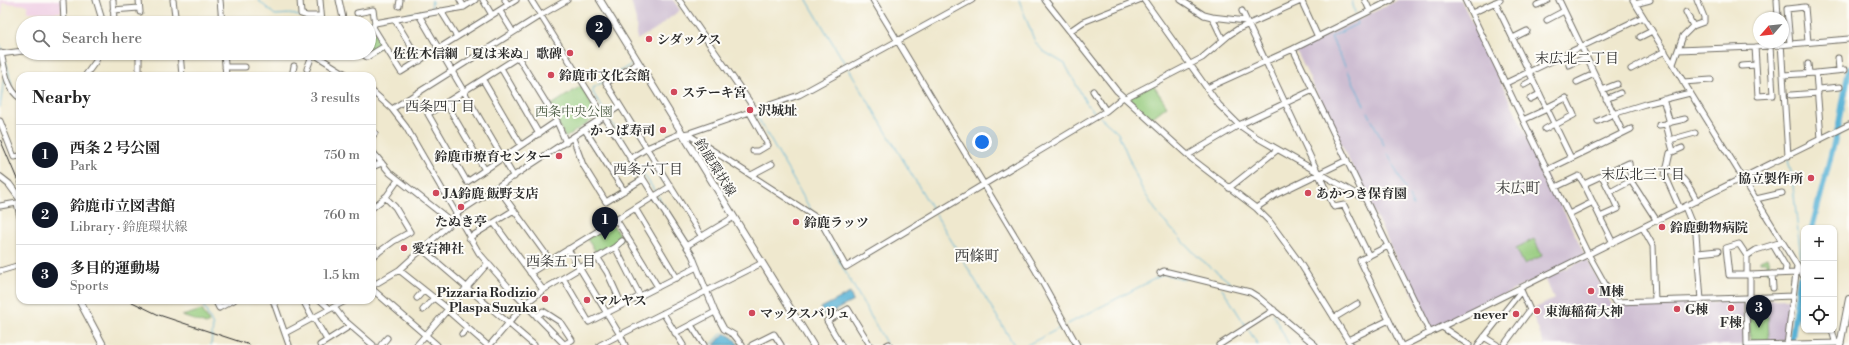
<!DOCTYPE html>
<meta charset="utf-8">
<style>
body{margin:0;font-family:"Libre Bodoni","Noto Serif JP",serif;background:#f2f2f2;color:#222}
.controls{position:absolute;right:12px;bottom:12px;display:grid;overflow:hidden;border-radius:8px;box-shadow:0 1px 3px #0004}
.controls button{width:36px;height:36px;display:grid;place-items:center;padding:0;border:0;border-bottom:1px solid #e0e0e0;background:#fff;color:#222;font:20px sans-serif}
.compass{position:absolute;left:1753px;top:12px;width:36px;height:36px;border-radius:50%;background:#fff;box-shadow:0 1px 3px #0004;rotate:242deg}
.you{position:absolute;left:982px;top:142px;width:14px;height:14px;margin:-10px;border:3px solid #fff;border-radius:50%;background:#1a73e8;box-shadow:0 0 0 6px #1a73e833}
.badge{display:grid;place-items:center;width:26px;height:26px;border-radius:50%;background:#111827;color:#fff;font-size:13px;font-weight:700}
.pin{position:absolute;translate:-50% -33px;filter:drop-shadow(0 1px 2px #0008)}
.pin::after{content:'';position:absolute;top:21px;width:14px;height:12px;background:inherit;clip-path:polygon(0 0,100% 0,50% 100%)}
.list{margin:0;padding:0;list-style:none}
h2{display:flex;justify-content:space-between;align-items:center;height:52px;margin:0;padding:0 16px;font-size:17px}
h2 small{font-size:13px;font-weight:400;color:#767676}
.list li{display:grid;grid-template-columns:26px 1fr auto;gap:12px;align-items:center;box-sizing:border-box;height:60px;padding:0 16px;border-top:1px solid #e0e0e0}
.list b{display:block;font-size:15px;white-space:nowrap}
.list p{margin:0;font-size:13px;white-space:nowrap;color:#767676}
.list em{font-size:13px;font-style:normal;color:#767676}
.icon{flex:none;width:22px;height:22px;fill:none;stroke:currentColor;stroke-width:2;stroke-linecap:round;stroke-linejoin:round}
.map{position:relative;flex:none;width:1849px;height:345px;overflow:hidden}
.search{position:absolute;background:#fff;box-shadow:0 1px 3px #0004;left:16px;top:16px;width:360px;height:44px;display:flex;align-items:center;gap:10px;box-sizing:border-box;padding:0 14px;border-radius:22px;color:#767676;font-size:15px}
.panel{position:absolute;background:#fff;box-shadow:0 1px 3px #0004;left:16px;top:72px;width:360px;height:232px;border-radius:12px}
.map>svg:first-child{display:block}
.built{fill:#f0d0e5}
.industrial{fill:#cebed2}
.green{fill:#94ca7c;stroke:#607a54}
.water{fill:#59b2d6;stroke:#426e80}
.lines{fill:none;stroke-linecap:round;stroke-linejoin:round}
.stream{stroke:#59b2d6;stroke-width:1}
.river{stroke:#59b2d6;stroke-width:6}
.minor-casing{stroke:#706d64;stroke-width:7}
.major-casing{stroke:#706d64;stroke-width:8}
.minor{stroke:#fff;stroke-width:5}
.major{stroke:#fff;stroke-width:6}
.rail{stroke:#2b2b2b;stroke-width:1}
.poi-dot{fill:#d1495b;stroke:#fdfcf7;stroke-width:1.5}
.labels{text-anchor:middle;stroke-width:4;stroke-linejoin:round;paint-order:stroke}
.poi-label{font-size:13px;font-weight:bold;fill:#2b2b2b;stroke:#fdfcf7;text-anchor:start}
.park-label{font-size:13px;fill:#4a5b43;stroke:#fdfcf7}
.street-label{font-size:13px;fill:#2b2b2b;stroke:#fdfcf7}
.neighbourhood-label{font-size:14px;fill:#2b2b2b;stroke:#fdfcf7}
.quarter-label{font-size:15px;fill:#2b2b2b;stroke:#fdfcf7}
</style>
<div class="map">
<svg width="1849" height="345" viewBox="0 0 1849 345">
<rect width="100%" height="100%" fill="#fdfcf7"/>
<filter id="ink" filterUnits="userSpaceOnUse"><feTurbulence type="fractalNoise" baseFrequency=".025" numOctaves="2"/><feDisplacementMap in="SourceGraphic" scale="8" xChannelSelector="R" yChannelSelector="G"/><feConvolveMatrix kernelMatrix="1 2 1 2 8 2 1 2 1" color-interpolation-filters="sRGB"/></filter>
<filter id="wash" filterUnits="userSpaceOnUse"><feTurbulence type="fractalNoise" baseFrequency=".012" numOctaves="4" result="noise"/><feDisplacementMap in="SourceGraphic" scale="16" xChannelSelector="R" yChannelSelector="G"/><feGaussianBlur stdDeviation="0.9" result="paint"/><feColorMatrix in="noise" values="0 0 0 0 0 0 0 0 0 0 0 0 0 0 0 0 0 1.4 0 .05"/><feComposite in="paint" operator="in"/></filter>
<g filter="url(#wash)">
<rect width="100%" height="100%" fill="#efe8ce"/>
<path class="built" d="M0 0H62L61 12H28V5L3 3 2 15 0 16Z"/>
<path class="industrial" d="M631 0H673L680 10 657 28 637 40 636 21Z
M1398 0H1461L1584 253 1583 256 1433 330 1430 329 1297 52 1298 49Z
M1587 259 1612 305 1740 301 1743 304 1745 345H1544L1531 310 1554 299 1545 278Z
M1789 299 1791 300 1786 341H1750L1749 300Z"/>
<path class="green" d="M372 22 371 27 382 46 367 55 364 53H369V23H362Z
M1153 85 1167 106 1150 119 1130 100 1131 96Z
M581 86 598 116 565 138 550 106Z
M612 224 620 235 622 240 598 255 587 239Z
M1534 239 1542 256 1524 264 1516 248Z
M1767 257 1769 262 1770 272H1767L1766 262H1760V260Z
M202 310 209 322 206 324 182 316Z
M1768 316 1769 340 1750 341V317Z"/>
<path class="water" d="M850 293 853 301 832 312 833 314 826 318 821 308Z
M725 333 733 338 739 345H714Z"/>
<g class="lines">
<path class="stream" d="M258 0 275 15 291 14 299 16
M807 0 847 67
M1019 0 1035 42 1043 51 1065 64 1086 103 1097 115
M1352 0 1355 13
M408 14 431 10 432 0
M306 18 308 23
M356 23 372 21
M0 44 3 52
M4 55 12 85
M1345 66 1331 37 1357 24 1356 21
M849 69 934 212
M1348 71 1364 105
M0 107 4 78
M605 112 593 93V88L632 64
M1368 112 1384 145
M755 113 812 212
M608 117 632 155
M1100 117 1118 133 1142 189 1160 217 1198 257 1232 284
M1388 154 1405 189
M634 159 656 193
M1788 159 1792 176 1802 269
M658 196 687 242
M1409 196 1413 206
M936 215 1014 345
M817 222 886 343
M690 247 703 275
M1222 288 1246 326
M710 293 712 299
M201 300 213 326 211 345
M717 309 721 317
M1273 314 1289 345
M1068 324 1164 274 1184 279
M1248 329 1258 345
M711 345 723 332
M1027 345 1064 326"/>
<path class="river" d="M1812 228 1839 124 1849 69
M1802 270 1804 263
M1791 345 1800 277"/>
</g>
</g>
<g filter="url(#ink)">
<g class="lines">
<g class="minor-casing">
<path id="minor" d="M63 0 64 23
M96 0 103 23
M113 0 114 21
M139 0 140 12
M173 0 176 23
M220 0 222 23
M300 0 301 14 307 16H321
M320 0 322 23
M339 0 344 23
M460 0 464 7 375 23 373 27 401 72 516 0
M483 0 492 15
M505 0 508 5
M531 0 654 196
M679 0 756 111
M873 0 1036 271 1077 345
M1045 0 1117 91 1192 159 1256 208 1270 222 1300 263 1351 345
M1144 0 1219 105 1239 125 1256 137 1365 199
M1181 0 1204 15 1212 17 1223 40
M1365 0 1370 11
M1465 0 1587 252 1615 302 1746 298 1747 345
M1633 0 1804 277
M1777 0 1778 18
M1302 2 1318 37
M1495 2 1571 158
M1635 4 1650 0
M1537 5 1548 0
M399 6 400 0
M464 7 475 0
M113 10 139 8
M441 11 457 37
M500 11 513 32
M1242 11 1334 207 1344 205 1369 256
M357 13 373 10 375 23
M1472 13 1500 0
M419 15 514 177
M1212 17 1246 21
M395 20 420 61
M1547 20 1564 11
M1693 26 1704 22V17L1697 0
M1070 31 1083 22 1139 0
M1640 37 1652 31
M1513 38 1527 31
M1781 42 1783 75 1816 73 1821 139
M1790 44 1787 9 1805 7 1808 42
M1755 47 1758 96 1773 95 1770 46
M1293 49 1430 333
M1678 50 1683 36 1693 26 1686 12
M1 53C5 69 6 88 20 98
M180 53 182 76
M224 53 226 76
M312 53 349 76
M361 53 367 57 385 46
M0 54 23 51
M1838 58 1839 70
M638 63 606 83 702 237
M1673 64 1678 50 1755 47 1849 39
M1808 64 1809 73
M1569 65 1586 57
M1741 66 1756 65
M225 67H245
M501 68 539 134
M307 69 313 53
M1631 69 1665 51
M1816 73 1845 70
M1783 75 1788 156
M85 76 96 61 98 53
M139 76V53
M292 76 294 66
M483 80 521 145
M1577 82 1594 74
M1683 82 1711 80
M1506 83 1643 17
M1524 85 1533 80
M1207 88 1293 49 1392 0
M1818 89 1840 87
M1602 90 1617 84
M372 91 392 109 406 127 479 253 512 291 565 345
M1093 91 1106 111
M1791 95 1818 93
M1125 98 1202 58 1229 35 1238 29 1303 0
M1530 99 1540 94
M1606 99 1620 93
M1663 99 1670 123
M446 103 485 170
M1546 108 1566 98 1574 115 1555 125
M392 109 541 15 567 0
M750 113 768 145 758 151H753
M1613 114 1645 104 1690 93
M1523 120 1547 109
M0 121 14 157 20 156
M557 121 467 182 428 114 518 57 553 114C558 123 562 133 566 143
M1598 121 1613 114
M1667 123 1685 119
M1659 125 1666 124 1670 140
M1545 129 1554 124
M585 130 624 191
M1623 133 1631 129
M684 135 692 137 817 218 821 222 846 267 1106 111 1123 97
M372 137 375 133
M573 138 583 165 606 202 643 179
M372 151 390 173 452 222
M1673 151 1670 140 1695 133
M1188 155 1239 125 1313 90
M630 159 649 147 677 135 689 133 799 95 972 0
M372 167 382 163
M1547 170 1623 133 1559 0
M1665 170C1682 171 1690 188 1697 201
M751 175 772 164
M1602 176 1610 192
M1631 181 1610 192 1618 209 1600 217 1584 184 1629 163 1631 181 1657 221
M1556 187 1579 176 1584 184
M498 188 550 260
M1229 188 1277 150
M654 196 692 255 715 312 724 329 734 335 742 345
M1756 199 1782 193
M20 202 17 203 20 217
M0 206 17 203
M1685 207 1696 234 1701 300
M372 208 386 197 398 180
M635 208 677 278
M1256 208 1277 194 1347 160
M1680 209 1665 175 1670 153 1682 148
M1569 214 1593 202
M1600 217 1613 243
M616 219 658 287
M494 223 543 290
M1643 228 1653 246 1655 301
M469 238 514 210
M1773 245 1786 267 1785 273
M372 246 378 253
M686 246 734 217
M1388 246 1360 260 1401 345
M615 247 622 241
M422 249 534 345
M568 249 620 335
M1698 253 1718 251
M1747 256 1756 250 1782 242
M372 257 394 241 410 232 395 207 385 197
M597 257 607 272 622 305
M399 270 448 309
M0 271 20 265
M530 273 671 186
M1160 273 1164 271 1250 292 1258 297 1315 345
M1772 274 1773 288
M1747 275V256L1739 244 1726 248 1729 275H1750V298
M1750 275 1796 273
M563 278 589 322 697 267
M372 286 399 270 452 222 456 214 620 106
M372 289 437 345
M417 298 424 290
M1747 298 1793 296
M215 300 219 308 234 300
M273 300 289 345
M303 300 313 319
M320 300 330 309
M334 307 343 319 373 345
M423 310 434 298
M447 310 487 345
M663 313 683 345
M537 317 543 311 560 322 572 340 565 344
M314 318 327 340
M1334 318 1357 304
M691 325 704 345
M1442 327 1469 345
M1832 330 1835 341 1840 343
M285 333 347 300
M675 333 715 312
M462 334 467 328
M620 334 625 345
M1484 337 1497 345
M1348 340 1389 320
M320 345 350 326
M381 345 387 338
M417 345 488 263
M490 345 525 304 543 290 615 247 640 296
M600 345 762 263
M752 345 774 334 781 345
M841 345 827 321 848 309 870 345
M887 345 889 344
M1219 345 1274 310
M1405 345 1849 125
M1478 345 1521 291
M1504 345 1530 310 1520 288
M1747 345 1841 343
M1787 345 1797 266"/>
</g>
<g class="major-casing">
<path id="major" d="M600 0 813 345
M0 177 9 184 20 199
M79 300 103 345
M1840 345 1849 299"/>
</g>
<use href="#minor" class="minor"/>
<use href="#major" class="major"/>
<path class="rail" d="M0 139 20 186
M128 300 159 315 250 345"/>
</g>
</g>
<g class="poi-dot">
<circle cx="649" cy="39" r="4"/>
<circle cx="570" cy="53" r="4"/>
<circle cx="551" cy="75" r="4"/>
<circle cx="674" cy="92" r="4"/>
<circle cx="750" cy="110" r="4"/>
<circle cx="663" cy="130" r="4"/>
<circle cx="559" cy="156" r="4"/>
<circle cx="1811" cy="178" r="4"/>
<circle cx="436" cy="193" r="4"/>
<circle cx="1308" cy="193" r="4"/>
<circle cx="461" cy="207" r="4"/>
<circle cx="796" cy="222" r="4"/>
<circle cx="1662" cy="227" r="4"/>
<circle cx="404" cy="248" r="4"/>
<circle cx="1591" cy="291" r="4"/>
<circle cx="545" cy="299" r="4"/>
<circle cx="587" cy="300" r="4"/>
<circle cx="1731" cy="308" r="4"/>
<circle cx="1677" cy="309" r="4"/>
<circle cx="1537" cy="311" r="4"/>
<circle cx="752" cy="313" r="4"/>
<circle cx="1516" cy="314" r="4"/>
</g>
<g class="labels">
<g class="poi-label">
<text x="657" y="44">シダックス</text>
<text x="562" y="58" text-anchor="end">佐佐木信綱「夏は来ぬ」歌碑</text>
<text x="559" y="80">鈴鹿市文化会館</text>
<text x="682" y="97">ステーキ宮</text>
<text x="758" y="115">沢城址</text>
<text x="655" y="135" text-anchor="end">かっぱ寿司</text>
<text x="551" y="161" text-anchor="end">鈴鹿市療育センター</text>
<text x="1803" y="183" text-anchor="end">協立製作所</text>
<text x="444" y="198">JA鈴鹿 飯野支店</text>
<text x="1316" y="198">あかつき保育園</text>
<text x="461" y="226" text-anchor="middle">たぬき亭</text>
<text x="804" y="227">鈴鹿ラッツ</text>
<text x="1670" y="232">鈴鹿動物病院</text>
<text x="412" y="253">愛宕神社</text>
<text x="1599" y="296">M棟</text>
<text x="537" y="297" text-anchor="end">Pizzaria Rodizio<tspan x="537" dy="15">Plaspa Suzuka</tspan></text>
<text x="595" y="305">マルヤス</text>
<text x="1685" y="314">G棟</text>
<text x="1545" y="316">東海稲荷大神</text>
<text x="760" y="318">マックスバリュ</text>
<text x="1508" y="319" text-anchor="end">never</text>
<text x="1731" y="327" text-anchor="middle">F棟</text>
</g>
<g class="park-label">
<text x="574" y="116">西条中央公園</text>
</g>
<g class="street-label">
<text transform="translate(716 167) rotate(58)" y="5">鈴鹿環状線</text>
</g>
<g class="neighbourhood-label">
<text x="1577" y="63">末広北二丁目</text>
<text x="440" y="111">西条四丁目</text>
<text x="648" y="174">西条六丁目</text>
<text x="1643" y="179">末広北三丁目</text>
<text x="561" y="266">西条五丁目</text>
</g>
<g class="quarter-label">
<text x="1518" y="193">末広町</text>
<text x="977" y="261">西條町</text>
</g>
</g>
</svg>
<div class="controls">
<button>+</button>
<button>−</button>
<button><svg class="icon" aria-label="locate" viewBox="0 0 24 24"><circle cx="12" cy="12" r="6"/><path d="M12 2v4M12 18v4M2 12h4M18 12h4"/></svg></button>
</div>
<svg class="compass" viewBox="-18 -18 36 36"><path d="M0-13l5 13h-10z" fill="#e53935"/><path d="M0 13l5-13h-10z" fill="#767676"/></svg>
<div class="you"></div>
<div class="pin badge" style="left:605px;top:240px">1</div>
<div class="pin badge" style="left:599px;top:48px">2</div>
<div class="pin badge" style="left:1759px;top:328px">3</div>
<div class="search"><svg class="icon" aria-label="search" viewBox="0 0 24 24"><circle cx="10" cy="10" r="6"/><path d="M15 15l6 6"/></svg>Search here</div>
<section class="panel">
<h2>Nearby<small>3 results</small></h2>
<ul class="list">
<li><span class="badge">1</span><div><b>西条２号公園</b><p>Park</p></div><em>750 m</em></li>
<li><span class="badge">2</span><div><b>鈴鹿市立図書館</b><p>Library · 鈴鹿環状線</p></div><em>760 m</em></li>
<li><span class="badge">3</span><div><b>多目的運動場</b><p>Sports</p></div><em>1.5 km</em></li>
</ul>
</section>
</div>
